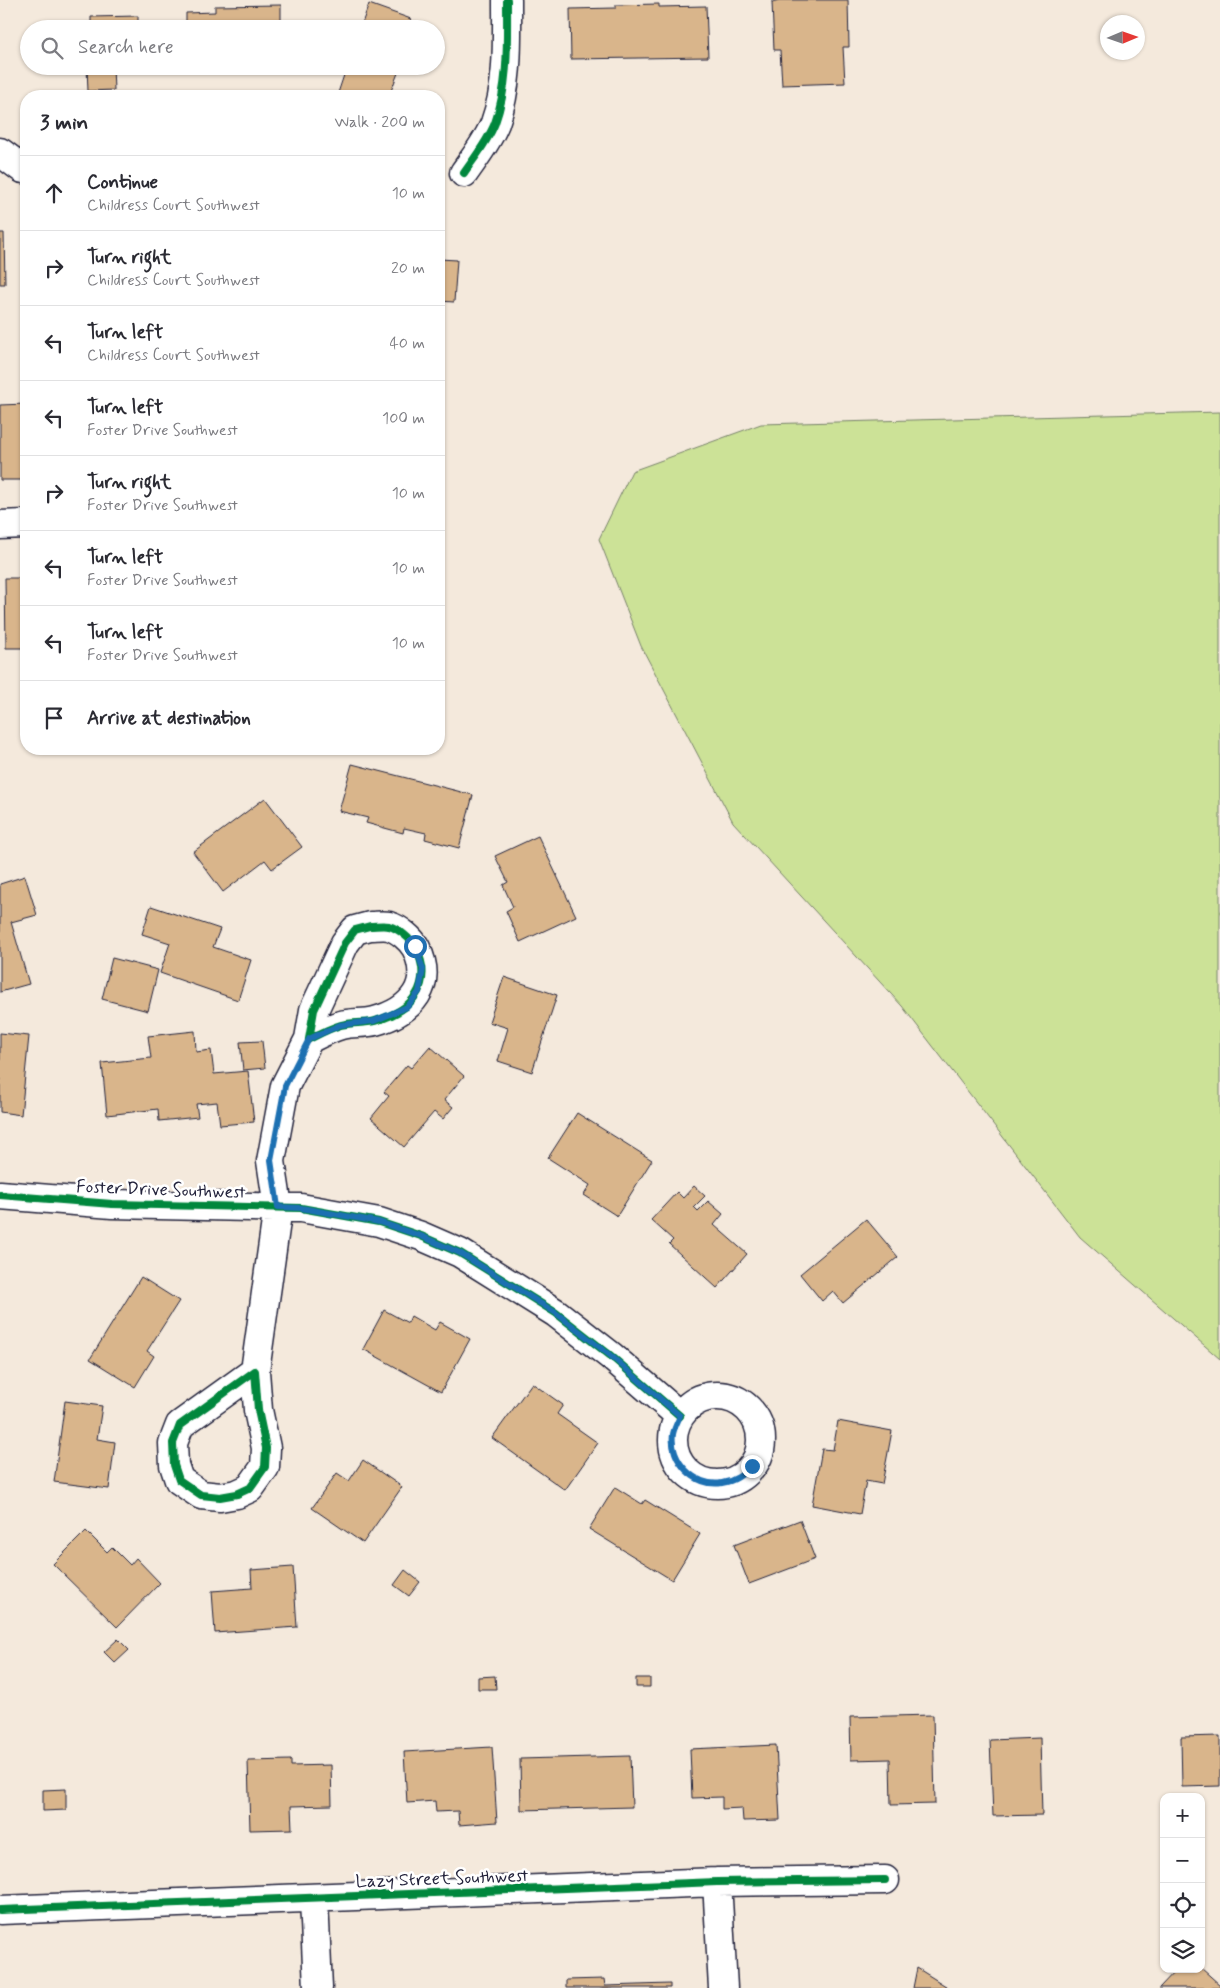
<!DOCTYPE html>
<meta charset="utf-8">
<style>
body{margin:0;font-family:Mynerve,sans-serif;background:#f7f7f7;color:#2b2b33}
.controls{position:absolute;right:15px;bottom:15px;display:grid;overflow:hidden;border-radius:10px;box-shadow:0 1px 4px #0004}
.controls button{width:45px;height:45px;display:grid;place-items:center;padding:0;border:0;border-bottom:1px solid #e1e1e2;background:#fff;color:#2b2b33;font:25px sans-serif}
.compass{position:absolute;left:1100px;top:15px;width:45px;height:45px;border-radius:50%;background:#fff;box-shadow:0 1px 4px #0004;rotate:88deg}
.stop{position:absolute;width:15px;height:15px;margin:-11px;border:4px solid #1f6fb2;border-radius:50%;background:#fff}
.stop.end{background:#1f6fb2;border-color:#fff;box-shadow:0 1px 5px #0008}
.list{margin:0;padding:0;list-style:none}
h2{display:flex;justify-content:space-between;align-items:center;height:65px;margin:0;padding:0 20px;font-size:21px}
h2 small{font-size:16px;font-weight:400;color:#7c7c81}
.list li{display:grid;grid-template-columns:32px 1fr auto;gap:15px;align-items:center;box-sizing:border-box;height:75px;padding:0 20px;border-top:1px solid #e1e1e2}
.list b{display:block;font-size:19px;white-space:nowrap}
.list p{margin:0;font-size:16px;white-space:nowrap;color:#7c7c81}
.list em{font-size:16px;font-style:normal;color:#7c7c81}
.icon{flex:none;width:28px;height:28px;fill:none;stroke:currentColor;stroke-width:2;stroke-linecap:round;stroke-linejoin:round}
.map{position:relative;flex:none;width:1220px;height:1988px;overflow:hidden}
.search{position:absolute;background:#fff;box-shadow:0 1px 4px #0004;left:20px;top:20px;width:425px;height:55px;display:flex;align-items:center;gap:12px;box-sizing:border-box;padding:0 18px;border-radius:28px;color:#7c7c81;font-size:19px}
.panel{position:absolute;background:#fff;box-shadow:0 1px 4px #0004;left:20px;top:90px;width:425px;height:665px;border-radius:20px}
.map>svg:first-child{display:block}
.green{fill:#cce297;stroke:#778269}
.building{fill:#d9b58b;stroke:#22223b}
.lines{fill:none;stroke-linecap:round;stroke-linejoin:round}
.minor-casing{stroke:#22223b;stroke-width:31}
.minor{stroke:#fff;stroke-width:28}
.cycleway-casing{stroke:#fff;stroke-width:11}
.cycleway{stroke:#00873e;stroke-width:8}
.route{stroke:#1f6fb2;stroke-width:6}
.labels{text-anchor:middle;stroke-width:5;stroke-linejoin:round;paint-order:stroke}
.street-label{font-size:18px;fill:#22223b;stroke:#fff}
</style>
<div class="map">
<svg width="1220" height="1988" viewBox="0 0 1220 1988">
<rect width="100%" height="100%" fill="#f4e9dc"/>
<filter id="ink" filterUnits="userSpaceOnUse"><feTurbulence type="fractalNoise" baseFrequency=".02" numOctaves="2"/><feDisplacementMap in="SourceGraphic" scale="10" xChannelSelector="R" yChannelSelector="G"/><feConvolveMatrix kernelMatrix="1 2 1 2 8 2 1 2 1" color-interpolation-filters="sRGB"/></filter>
<g filter="url(#ink)">
<path class="green" d="M1220 412V1359L1080 1237 902 1006 733 822 641 646 599 539 632 471 761 424Z"/>
<path class="building" d="M779 0H848L849 47H843L845 83 782 85 780 50H774L772 2Z
M369 4 411 19 408 29H360Z
M659 4V7L706 6 708 57 571 59 570 9 616 8V5Z
M281 5V29H186V13L215 12V6Z
M138 16V29H37V24L91 23V17Z
M38 66H134L113 67 114 90 88 91 87 67 38 68Z
M347 66H394L393 71 398 73 389 96H337Z
M0 233H4L5 284H0Z
M439 259 457 260 454 302 439 301Z
M26 404V480H0V405Z
M5 578H26V648H6Z
M352 764 473 795 459 848 425 839 426 833 404 828 403 833 366 823 368 818 339 811Z
M265 798 302 847 272 869 265 860 223 892 193 852Z
M538 836 576 916 520 942 506 911 513 907 503 885 508 882 495 856Z
M25 876 37 915 11 922 29 984 0 992V884Z
M151 906 220 929 213 947 251 960 238 1000 160 973 170 943 142 934Z
M112 958 158 970 148 1011 102 999Z
M504 977 557 995 532 1072 498 1061 508 1028 489 1022Z
M195 1031 196 1052 211 1050 214 1074 248 1071 254 1122 220 1125 217 1102 196 1104 198 1117 159 1121 158 1109 107 1115 102 1063 151 1058 148 1036Z
M0 1033 29 1036 21 1115 0 1112Z
M262 1041 265 1068 243 1070 240 1042Z
M430 1046 464 1076 444 1100 453 1107 443 1119 434 1112 404 1147 371 1118 389 1096 384 1092 407 1065 411 1068Z
M577 1113 652 1160 617 1216 584 1195 590 1185 548 1158Z
M694 1186 705 1196 694 1207 698 1211 708 1201 723 1214 714 1225 747 1254 717 1288 669 1244 673 1240 651 1220 677 1192 683 1198Z
M866 1219 898 1257 843 1303 833 1291 822 1301 800 1274Z
M141 1277 179 1301 147 1351 154 1356 135 1387 90 1359Z
M384 1310 408 1323 411 1316 435 1330 440 1322 470 1339 441 1392 363 1349Z
M532 1383 563 1405 557 1414 598 1443 565 1490 492 1438Z
M65 1401 102 1406 97 1439 115 1442 109 1489 54 1482Z
M838 1421 892 1431 882 1484 866 1481 860 1514 812 1505 822 1449 833 1450Z
M363 1460 402 1487 363 1543 312 1508 337 1473 349 1481Z
M615 1487 642 1504 645 1500 700 1534 672 1580 589 1529Z
M800 1520 815 1559 749 1584 734 1545Z
M86 1531 107 1552 112 1547 130 1565 136 1558 160 1583 117 1627 53 1564Z
M293 1567 297 1627 215 1633 212 1591 252 1588 251 1570Z
M405 1570 420 1582 409 1596 394 1585Z
M118 1639 129 1650 115 1663 104 1652Z
M495 1676 496 1689H478V1677Z
M636 1678H650V1687H636Z
M933 1715 935 1804 891 1805 890 1759 851 1760 850 1717Z
M1220 1736V1786L1182 1787 1181 1737Z
M1040 1738 1042 1815 993 1816 990 1740Z
M776 1745 780 1820 743 1821 742 1808 722 1809V1797L692 1798 690 1749Z
M492 1747 497 1822 459 1825 458 1811 436 1812 435 1801 407 1803 404 1752Z
M630 1756 632 1807 521 1810 520 1759Z
M291 1760V1766L331 1765 332 1805 291 1806 292 1829 250 1830 248 1761Z
M66 1789V1810L43 1811V1790Z
M917 1968 949 1988H913Z
M1201 1968 1220 1985V1988H1159L1177 1969H1201Z
M604 1979 605 1986 670 1984V1988H566V1980Z"/>
<g class="lines">
<g class="minor-casing">
<path id="minor" d="M0 152 23 169
M464 173C475 157 488 141 495 123 509 84 507 41 507 0
M0 525 26 524
M370 926C376 926 384 925 389 926 399 929 411 939 416 948 434 985 412 1011 375 1021 364 1024 352 1022 341 1025 330 1028 319 1034 309 1039L314 1010 345 943 355 930Z
M0 1195 112 1204 301 1208 379 1222 421 1236 460 1253 556 1313 611 1356 680 1416
M255 1371 258 1410 266 1448 265 1467 250 1488 237 1494 220 1497 201 1495 179 1480 174 1465 173 1443 180 1425Z
M255 1371 278 1207 271 1161 285 1086 309 1039
M673 1440a44 44 0 1 1 88 0a44 44 0 1 1-88 0Z
M717 1882 723 1988
M314 1899 318 1988
M0 1910 717 1882 885 1880"/>
</g>
<use href="#minor" class="minor"/>
<g class="cycleway-casing">
<path id="cycleway" d="M464 173C475 157 488 141 495 123 509 84 507 41 507 0
M370 926C376 926 384 925 389 926 399 929 411 939 416 948 434 985 412 1011 375 1021 364 1024 352 1022 341 1025 330 1028 319 1034 309 1039L314 1010 345 943 355 930Z
M0 1195 112 1204 301 1208 379 1222 421 1236 460 1253 556 1313 611 1356 680 1416
M255 1371 258 1410 266 1448 265 1467 250 1488 237 1494 220 1497 201 1495 179 1480 174 1465 173 1443 180 1425Z
M0 1910 717 1882 885 1880"/>
</g>
<use href="#cycleway" class="cycleway"/>
</g>
</g>
<g class="lines" filter="url(#ink)">
<path class="route" d="M415 946 423 969 419 992 407 1007 374 1021 340 1025 309 1039 285 1086 271 1160 278 1207 301 1208 379 1222 421 1236 460 1253 556 1313 611 1356 680 1416C678 1421 674 1428 673 1434 669 1460 695 1488 722 1483 735 1481 742 1475 752 1466"/>
</g>
<g class="labels">
<g class="street-label">
<text transform="translate(161 1189) rotate(2)" y="6">Foster Drive Southwest</text>
<text transform="translate(442 1878) rotate(-2)" y="6">Lazy Street Southwest</text>
</g>
</g>
</svg>
<div class="controls">
<button>+</button>
<button>−</button>
<button><svg class="icon" aria-label="locate" viewBox="0 0 24 24"><circle cx="12" cy="12" r="6"/><path d="M12 2v4M12 18v4M2 12h4M18 12h4"/></svg></button>
<button><svg class="icon" aria-label="layers" viewBox="0 0 24 24"><path d="M12 4l9 5-9 5-9-5zM3 14l9 5 9-5"/></svg></button>
</div>
<svg class="compass" viewBox="-18 -18 36 36"><path d="M0-13l5 13h-10z" fill="#e53935"/><path d="M0 13l5-13h-10z" fill="#7c7c81"/></svg>
<div class="stop" style="left:415px;top:946px"></div>
<div class="stop end" style="left:752px;top:1466px"></div>
<div class="search"><svg class="icon" aria-label="search" viewBox="0 0 24 24"><circle cx="10" cy="10" r="6"/><path d="M15 15l6 6"/></svg>Search here</div>
<section class="panel">
<h2>3 min<small>Walk · 200 m</small></h2>
<ul class="list">
<li><svg class="icon" aria-label="ahead" viewBox="0 0 24 24"><path d="M12 20V5M6 11l6-6 6 6"/></svg><div><b>Continue</b><p>Childress Court Southwest</p></div><em>10 m</em></li>
<li><svg class="icon" aria-label="right" viewBox="0 0 24 24"><path d="M7 20v-9h11M14 6l5 5-5 5"/></svg><div><b>Turn right</b><p>Childress Court Southwest</p></div><em>20 m</em></li>
<li><svg class="icon" aria-label="left" viewBox="0 0 24 24"><path d="M17 20v-9H6M10 6l-5 5 5 5"/></svg><div><b>Turn left</b><p>Childress Court Southwest</p></div><em>40 m</em></li>
<li><svg class="icon" aria-label="left" viewBox="0 0 24 24"><path d="M17 20v-9H6M10 6l-5 5 5 5"/></svg><div><b>Turn left</b><p>Foster Drive Southwest</p></div><em>100 m</em></li>
<li><svg class="icon" aria-label="right" viewBox="0 0 24 24"><path d="M7 20v-9h11M14 6l5 5-5 5"/></svg><div><b>Turn right</b><p>Foster Drive Southwest</p></div><em>10 m</em></li>
<li><svg class="icon" aria-label="left" viewBox="0 0 24 24"><path d="M17 20v-9H6M10 6l-5 5 5 5"/></svg><div><b>Turn left</b><p>Foster Drive Southwest</p></div><em>10 m</em></li>
<li><svg class="icon" aria-label="left" viewBox="0 0 24 24"><path d="M17 20v-9H6M10 6l-5 5 5 5"/></svg><div><b>Turn left</b><p>Foster Drive Southwest</p></div><em>10 m</em></li>
<li><svg class="icon" aria-label="arrive" viewBox="0 0 24 24"><path d="M6 21V4h12l-3 4 3 4H6"/></svg><div><b>Arrive at destination</b></div></li>
</ul>
</section>
</div>
